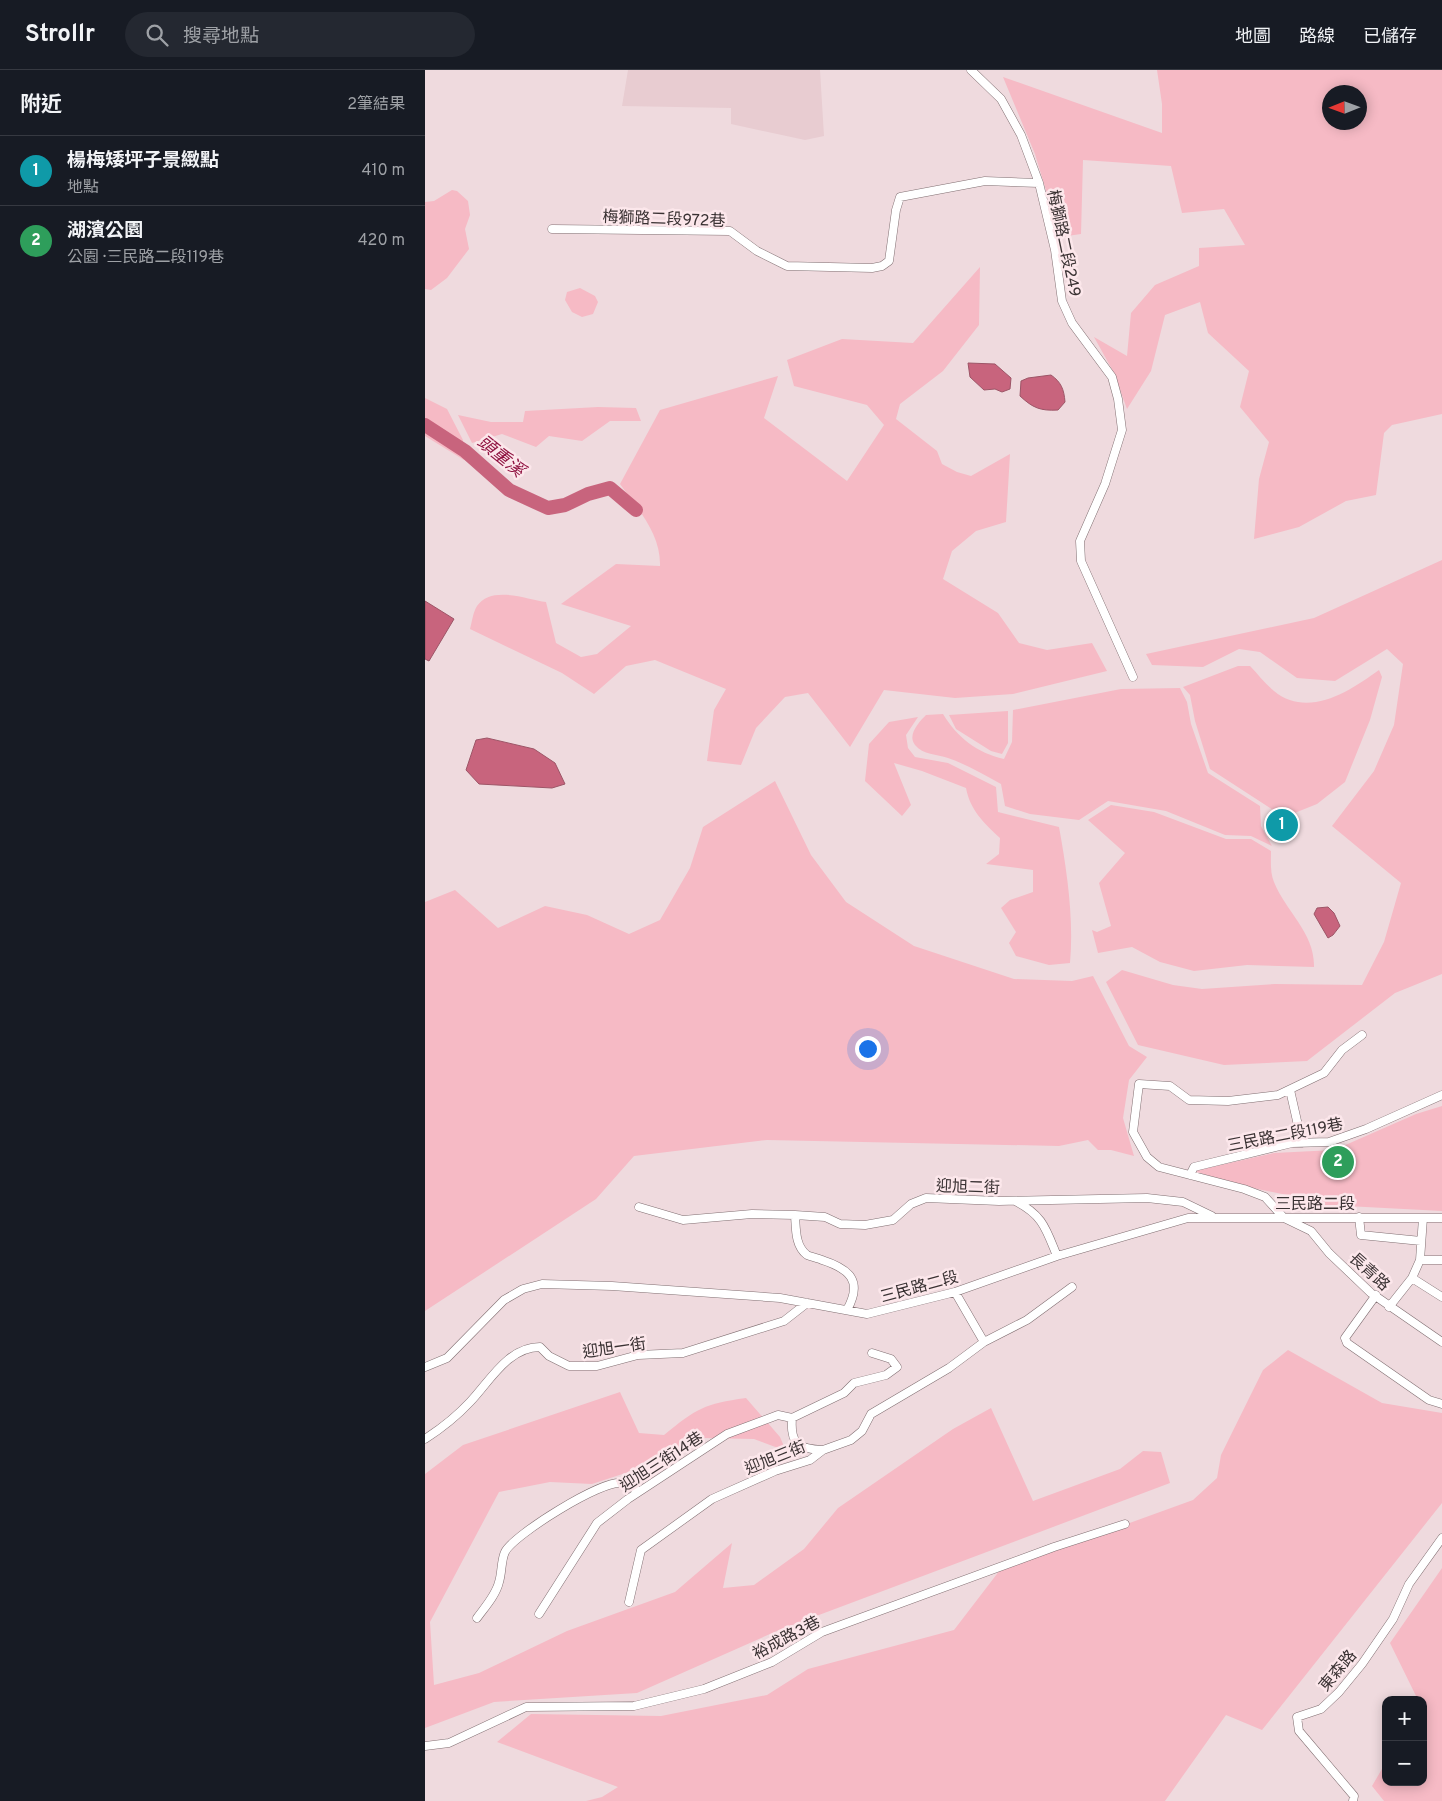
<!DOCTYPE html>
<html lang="zh-TW">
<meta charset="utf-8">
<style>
body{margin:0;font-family:Overpass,"Noto Sans TC",sans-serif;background:#242831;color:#f1f3f6}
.controls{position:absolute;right:15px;bottom:15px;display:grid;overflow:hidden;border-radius:10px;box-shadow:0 2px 12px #0003}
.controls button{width:45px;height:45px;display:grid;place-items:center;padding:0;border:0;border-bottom:1px solid #363941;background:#171b24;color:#f1f3f6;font:25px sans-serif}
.compass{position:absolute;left:897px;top:15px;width:45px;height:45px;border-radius:50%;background:#171b24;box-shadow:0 2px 12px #0003;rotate:269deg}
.you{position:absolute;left:442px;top:978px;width:18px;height:18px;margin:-12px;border:4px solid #fff;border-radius:50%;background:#1a73e8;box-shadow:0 0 0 8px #1a73e833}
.badge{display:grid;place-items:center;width:32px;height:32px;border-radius:50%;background:#ea580c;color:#fff;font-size:16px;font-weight:700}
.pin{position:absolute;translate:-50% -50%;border:2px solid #fff;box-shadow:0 1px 5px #0006}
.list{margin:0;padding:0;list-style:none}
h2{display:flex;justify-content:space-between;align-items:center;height:65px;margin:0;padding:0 20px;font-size:21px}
h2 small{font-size:16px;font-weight:400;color:#9ea1a6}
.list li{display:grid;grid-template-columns:32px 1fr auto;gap:15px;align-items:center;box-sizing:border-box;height:70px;padding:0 20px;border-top:1px solid #363941}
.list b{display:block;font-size:19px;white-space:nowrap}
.list p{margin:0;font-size:16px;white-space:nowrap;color:#9ea1a6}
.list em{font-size:16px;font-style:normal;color:#9ea1a6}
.icon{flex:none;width:28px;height:28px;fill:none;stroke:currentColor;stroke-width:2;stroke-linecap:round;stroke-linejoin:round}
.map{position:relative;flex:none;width:1017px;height:1731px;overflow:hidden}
header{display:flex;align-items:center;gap:30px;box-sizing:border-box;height:70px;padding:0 25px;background:#171b24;border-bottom:1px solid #363941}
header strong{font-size:24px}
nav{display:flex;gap:28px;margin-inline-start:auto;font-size:18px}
.search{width:350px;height:45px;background:#242831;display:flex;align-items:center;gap:12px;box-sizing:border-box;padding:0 18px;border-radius:28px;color:#9ea1a6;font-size:19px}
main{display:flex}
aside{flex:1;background:#171b24}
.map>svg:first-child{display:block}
.built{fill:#e8ccd1}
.green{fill:#f6bac5;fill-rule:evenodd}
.water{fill:#c8647d;stroke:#9d5567}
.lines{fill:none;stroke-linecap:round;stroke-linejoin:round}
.river{stroke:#c8647d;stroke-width:14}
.street-casing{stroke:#816f72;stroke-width:9}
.street{stroke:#fff;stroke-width:8}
.labels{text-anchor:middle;stroke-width:5;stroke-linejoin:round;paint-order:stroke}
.street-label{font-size:16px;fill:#3a3233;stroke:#fce7eb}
.water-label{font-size:18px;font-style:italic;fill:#901442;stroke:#fce7eb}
</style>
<header>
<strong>Strollr</strong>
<div class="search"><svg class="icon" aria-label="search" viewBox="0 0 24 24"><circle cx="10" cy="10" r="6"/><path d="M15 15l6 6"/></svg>搜尋地點</div>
<nav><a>地圖</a><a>路線</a><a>已儲存</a></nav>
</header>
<main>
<aside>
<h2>附近<small>2筆結果</small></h2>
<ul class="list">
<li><span class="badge" style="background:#0f9aa8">1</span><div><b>楊梅矮坪子景緻點</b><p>地點</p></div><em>410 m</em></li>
<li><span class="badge" style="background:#2e9e5b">2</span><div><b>湖濱公園</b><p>公園 · 三民路二段119巷</p></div><em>420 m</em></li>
</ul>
</aside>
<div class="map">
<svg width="1017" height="1731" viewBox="0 0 1017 1731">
<rect width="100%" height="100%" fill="#efdade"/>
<path class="built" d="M203 0H395L399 66 380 70 306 54V38L197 36Z"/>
<path class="green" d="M732 0H1017V344L967 355 959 363 951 425 921 431 874 457 829 469 834 409 844 372 815 337 824 301 783 263 775 232 740 245 726 301 702 339 689 303 669 267 702 286 706 243 730 215 774 196V178L820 175 799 139 757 143 746 96 658 90 656 164 635 167 610 84 578 7 737 63V34ZM904 22H934V52H904Z
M27 120 32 121 43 131 45 145 40 159 44 179 22 208 6 220 0 219V132L9 131Z
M555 197 554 255 518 301 475 334 471 349 512 381 517 394 532 402 546 406 585 384 581 452 551 461 527 481 518 509 573 543 594 573 622 580 667 573 682 601 588 624 530 628 459 620 425 677 383 623 360 627 331 658 316 695 282 691 289 640 301 619 230 590 201 596 169 624 137 603 45 559C47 552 48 542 52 536 66 515 101 529 121 532L131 573 156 587 172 584 206 556 136 534 191 494 235 496C236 464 213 439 195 414L235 340 353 306 339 348 422 411 459 355 442 335 369 316 362 290 417 269 488 273Z
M155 218 170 226 173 232 168 244 157 247 147 242 140 230 142 222Z
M0 328 22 339 38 370 39 390 0 366Z
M173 337 211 338 216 351H185L157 371 124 366 111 377 77 364 47 373 33 345 66 352H98L100 341Z
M1017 490V904L970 923 882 991 799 995 713 975 681 912 697 900 748 915 777 919 850 914 937 915 959 872 976 813 907 756 949 701 969 655 978 594 962 579 910 611 872 608 835 582 814 579 778 597 727 595 721 584 889 548Z
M813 596H825C833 604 840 614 849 621 883 649 925 621 954 600L957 607 945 650 920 712 892 734 867 744 848 740 785 699 770 651 765 625 758 617Z
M755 618 762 632 766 654 783 703 835 736 836 756 847 776 826 766 800 765 741 741 683 731 654 750 605 744 580 736 576 714C559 705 541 694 523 688 512 684 498 685 490 675 482 665 494 652 501 645L518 644C532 667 552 683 579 689L587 672 588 640 696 619Z
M583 641V673L577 684 566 681 531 659 524 645Z
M493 647 481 665 483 678 490 687 523 693 571 717 573 742 634 757C642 801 649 849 645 893L624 895 591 886 584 873 591 862 576 838 585 830 608 822V800L561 794 574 784 575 768C559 753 545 740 541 718L497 701 469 693 486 735 477 746 440 711 444 674 464 652Z
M350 711 386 785 421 832 489 876 589 909 647 911 668 906 704 976 722 987 704 1010 698 1048 709 1086 686 1080H673L663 1070 634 1076 342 1070 209 1086 171 1129 0 1241V832L30 820 73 858 120 836 162 845 204 864 235 850 265 798 278 757Z
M686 735 729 742 801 769H826L846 781C846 791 845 803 849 812 861 842 890 863 889 897L822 895 769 901 735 892 707 877 673 883 667 860 672 862 686 856 674 813 700 783 663 750Z
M1017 1036V1141L883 1134 862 1125 813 1115 769 1101 849 1083 909 1080 991 1044Z
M863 1280 957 1333 1017 1343V1433L837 1660 801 1645 740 1731H161L177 1727 193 1717 72 1672 106 1644 236 1646 342 1625 383 1599 529 1560 575 1500 768 1430 792 1408 796 1385 838 1300Z
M195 1322 214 1363 239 1365C272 1338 279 1334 321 1328L355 1367 361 1381 329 1369 277 1368 240 1390 167 1414 125 1412 74 1422 5 1552 9 1615 54 1603 142 1561 250 1522 307 1473 298 1518 329 1515 379 1479 413 1438 528 1359 566 1338 608 1431 695 1399 718 1381 736 1382 745 1413 354 1560 212 1623 69 1632 0 1658V1404L38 1375Z
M1017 1498V1731H959L947 1716 961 1692V1712H998V1630H993L965 1573Z"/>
<path class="water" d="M543 293 570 294 586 308 585 319 577 322 570 319 559 320 545 307Z
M626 305C636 312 639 319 640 332L633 340C615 341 608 338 595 326L596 311 603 308Z
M0 531 29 549 4 591 0 589Z
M62 668 109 679 130 693 140 714 127 718 54 714 41 700 51 670Z
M903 837 909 843 915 856 908 865 903 868 889 844 892 838Z"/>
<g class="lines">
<path class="river" d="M0 355 40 381 84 420 123 438 140 435 163 424 185 418 211 440"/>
<g class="street-casing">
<path id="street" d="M546 0 576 29 596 65 614 113 630 180 637 231 647 253 687 307 693 329 697 360 680 414 655 471 656 491 708 607
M127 159 305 161 332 181 362 196 447 198 457 196 464 191 471 140 475 127 560 111 614 113
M937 965 917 980 899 1003 853 1025 803 1031 764 1030 745 1016 714 1014 708 1062 722 1087 734 1097 819 1119 840 1127 859 1148 886 1161 904 1183 946 1223 1017 1272
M865 1020 877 1073
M765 1105 769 1097 867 1073 904 1072 941 1059 1017 1025
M590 1131C618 1145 621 1159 632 1186
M214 1137 258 1150 327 1144 370 1145 400 1147 415 1154 440 1155 468 1150 486 1134 501 1128 574 1131 722 1128 758 1132 787 1146
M370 1145C371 1159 370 1176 382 1185 386 1187 393 1188 397 1190 425 1199 438 1211 422 1240
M934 1147 936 1165 996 1171
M995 1190H1017
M987 1208 1017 1227
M951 1225 920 1268 922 1273 1004 1330 1017 1334
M964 1237 987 1208 995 1190 998 1148
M559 1272 602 1250 647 1217
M0 1297 22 1288 79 1230 98 1219 117 1214 187 1216 355 1228 442 1244 530 1222 632 1186 763 1148H1017
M367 1348 419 1323 429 1313 461 1305 472 1297 466 1289 447 1283
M0 1369C17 1358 31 1347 45 1332 65 1311 83 1277 115 1277L124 1286 144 1296H172L213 1285 258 1283 359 1251 382 1233
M204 1532 216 1480 287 1429 350 1401 385 1390 398 1380 426 1370 437 1361 446 1344 524 1298 559 1272 530 1222
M114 1544 172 1453 203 1429 302 1364 353 1345 367 1348C365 1374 373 1379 398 1380
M52 1548C60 1537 71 1525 74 1512 77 1503 76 1490 80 1482 88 1465 178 1409 197 1413 203 1414 209 1419 214 1421
M0 1676 24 1673 101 1637 209 1636 279 1619 347 1592 397 1562 629 1477 700 1454
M928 1731 929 1726 874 1661 872 1647 896 1639 914 1622 937 1594 968 1549 984 1514 1017 1468"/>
</g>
<use href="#street" class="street"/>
</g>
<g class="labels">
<g class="street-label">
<text transform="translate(239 148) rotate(2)" y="6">梅獅路二段972巷</text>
<text transform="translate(640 173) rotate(78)" y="6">梅獅路二段249</text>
<text transform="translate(860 1064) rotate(-11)" y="6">三民路二段119巷</text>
<text transform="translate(543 1116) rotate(2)" y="6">迎旭二街</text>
<text x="890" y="1139">三民路二段</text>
<text transform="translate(945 1201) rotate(42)" y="6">長青路</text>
<text transform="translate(494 1216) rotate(-15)" y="6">三民路二段</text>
<text transform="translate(189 1277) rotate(-8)" y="6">迎旭一街</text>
<text transform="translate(350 1387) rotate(-22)" y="6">迎旭三街</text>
<text transform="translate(236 1391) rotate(-33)" y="6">迎旭三街14巷</text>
<text transform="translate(361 1567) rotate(-28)" y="6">裕成路3巷</text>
<text transform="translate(912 1600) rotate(-50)" y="6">東森路</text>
</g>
<g class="water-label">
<text transform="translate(76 386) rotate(39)" y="6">頭重溪</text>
</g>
</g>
</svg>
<div class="controls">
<button>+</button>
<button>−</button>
</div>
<svg class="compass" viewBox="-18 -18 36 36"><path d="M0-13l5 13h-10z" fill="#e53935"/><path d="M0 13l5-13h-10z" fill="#9ea1a6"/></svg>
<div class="you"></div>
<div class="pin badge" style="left:857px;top:755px;background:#0f9aa8">1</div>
<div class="pin badge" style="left:913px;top:1092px;background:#2e9e5b">2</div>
</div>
</main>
